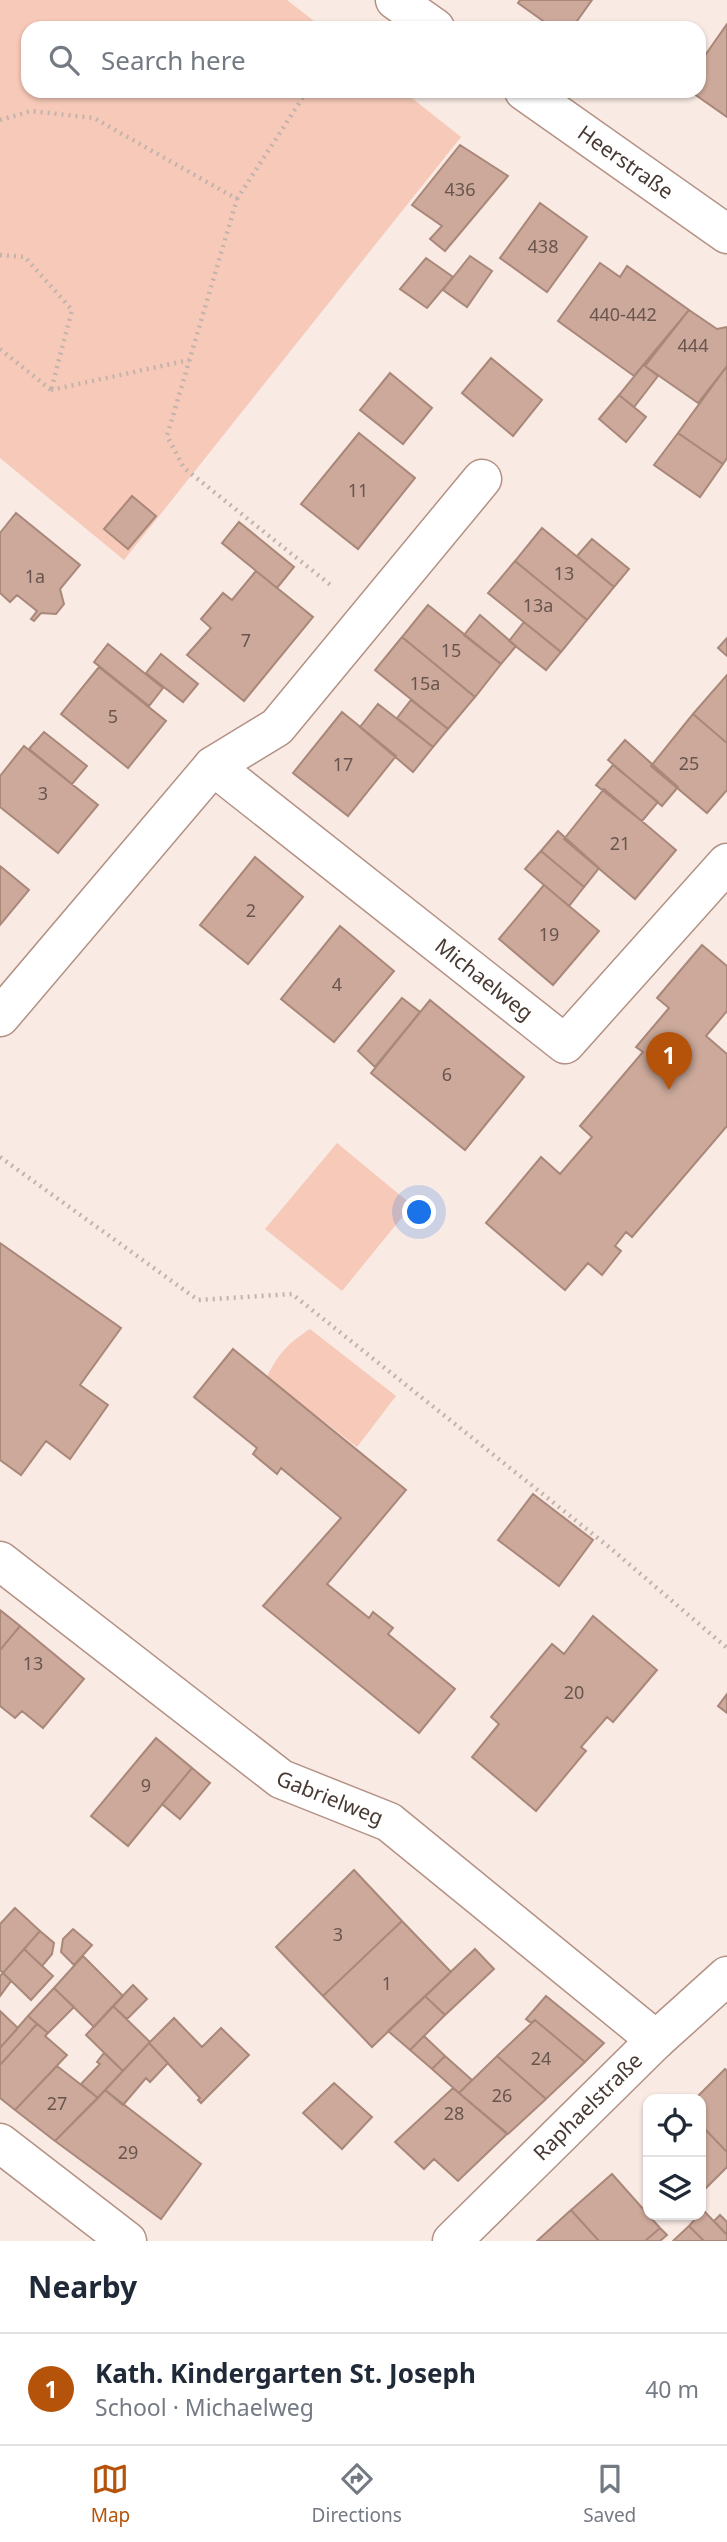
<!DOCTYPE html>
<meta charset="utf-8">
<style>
body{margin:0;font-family:"Noto Sans",sans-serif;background:#f6f6f7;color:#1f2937}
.controls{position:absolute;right:21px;bottom:21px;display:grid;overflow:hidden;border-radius:14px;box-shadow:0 2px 5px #0004}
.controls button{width:63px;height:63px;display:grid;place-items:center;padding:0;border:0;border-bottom:2px solid #e0e1e3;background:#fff;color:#1f2937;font:35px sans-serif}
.you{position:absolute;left:420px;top:1213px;width:24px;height:24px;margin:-18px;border:5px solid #fff;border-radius:50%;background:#1a73e8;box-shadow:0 0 0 10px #1a73e833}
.badge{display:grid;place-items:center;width:46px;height:46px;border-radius:50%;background:#b45309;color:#fff;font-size:23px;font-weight:700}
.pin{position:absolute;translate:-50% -58px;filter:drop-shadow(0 2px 4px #0008)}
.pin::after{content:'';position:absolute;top:37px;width:24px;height:21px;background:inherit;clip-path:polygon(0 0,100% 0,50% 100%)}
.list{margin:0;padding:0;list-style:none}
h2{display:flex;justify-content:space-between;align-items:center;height:91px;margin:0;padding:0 28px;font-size:30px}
h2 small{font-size:23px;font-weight:400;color:#747a83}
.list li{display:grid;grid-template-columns:46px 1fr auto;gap:21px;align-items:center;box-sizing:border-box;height:112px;padding:0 28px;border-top:2px solid #e0e1e3}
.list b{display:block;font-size:26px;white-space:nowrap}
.list p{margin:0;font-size:23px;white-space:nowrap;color:#747a83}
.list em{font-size:23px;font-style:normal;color:#747a83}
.icon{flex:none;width:38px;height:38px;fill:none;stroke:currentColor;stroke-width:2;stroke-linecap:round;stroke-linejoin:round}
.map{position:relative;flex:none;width:727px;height:2241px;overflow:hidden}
.search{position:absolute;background:#fff;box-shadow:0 2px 5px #0004;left:21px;right:21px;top:21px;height:77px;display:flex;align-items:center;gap:18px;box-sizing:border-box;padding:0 24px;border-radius:21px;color:#747a83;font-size:26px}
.sheet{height:203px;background:#fff}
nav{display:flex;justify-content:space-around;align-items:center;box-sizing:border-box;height:98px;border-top:2px solid #e0e1e3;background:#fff;font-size:19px;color:#747a83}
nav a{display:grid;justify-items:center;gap:4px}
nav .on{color:#b45309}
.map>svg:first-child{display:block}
.green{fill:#f6c9b8}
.building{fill:#cca99b;stroke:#a98779;stroke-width:2}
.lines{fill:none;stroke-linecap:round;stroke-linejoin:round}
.street-casing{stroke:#b49184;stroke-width:41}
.secondary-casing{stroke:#b49184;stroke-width:41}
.path{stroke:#c2b3ad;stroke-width:4.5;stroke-dasharray:2 5;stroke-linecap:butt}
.street{stroke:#fff;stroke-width:38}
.secondary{stroke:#fff;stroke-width:38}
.labels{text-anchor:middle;stroke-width:5;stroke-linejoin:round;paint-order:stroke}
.number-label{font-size:18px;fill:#69554d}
.street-label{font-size:21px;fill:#483933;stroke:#fbfbfb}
</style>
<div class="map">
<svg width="727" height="2241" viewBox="0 0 727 2241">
<rect width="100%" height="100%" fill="#f9eae4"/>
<path class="green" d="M0 0H287L323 28H28V91H403L461 137 124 560 0 458Z
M337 1143 412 1205 342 1291 265 1229Z
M310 1329 396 1396 357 1447 267 1377C278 1354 288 1343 310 1329Z"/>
<path class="building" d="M520 0H592L572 28H553L518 3Z
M727 24V117L690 91H699V64Z
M460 145 508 176 445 251 430 239 442 226 412 205Z
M540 203 587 237 547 292 500 258Z
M470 256 492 271 467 307 443 290Z
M426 258 453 277 427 308 400 289Z
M600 263 620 277 627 266 689 310 634 376 558 321Z
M689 310 717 329 727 327V366L698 403 645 366Z
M491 358 542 400 513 436 462 393Z
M645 363V366L658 376 634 407 619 395Z
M727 366V458L723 464 678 433Z
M390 373 432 408 403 444 360 410Z
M619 395 646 417 626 442 599 419Z
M359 433 415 478 358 549 301 504Z
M678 433 723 464 700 497 654 465Z
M132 496 156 516 128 549 104 529Z
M16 513 80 565 60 589 64 604 56 614 41 613 34 621 31 619 37 611 17 595 10 602 0 593V533Z
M239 522 294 567 277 588 222 543Z
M542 528 614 587 587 620 515 561Z
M592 539 629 569 614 587 577 556Z
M515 561 587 620 561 652 488 593Z
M256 571 313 617 244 701 187 655 211 628 201 619 223 593 232 600Z
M428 605 501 664 475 697 402 637Z
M480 615 516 646 501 664 464 635Z
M524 622 561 652 546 670 509 641Z
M402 637 475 697 448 729 375 670Z
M727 638V656L718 648Z
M108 644 163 688 149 706 94 662Z
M161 654 198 684 183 702 146 673Z
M99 667 166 721 128 768 61 714Z
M727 675V743L693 714Z
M411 700 448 729 433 747 397 718Z
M378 704 433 747 413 772 360 727Z
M342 712 396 756 348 816 293 773Z
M693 714 727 743V790L707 813 651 766Z
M44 732 87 766 72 784 29 749Z
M625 740 678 787 662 806 608 760Z
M24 746 98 805 58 853 0 807V776Z
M613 765 658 802 642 821 596 785Z
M604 789 676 850 635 899 564 839Z
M558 831 599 868 584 887 541 851Z
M541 851 584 887 569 906 525 869Z
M255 857 303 897 248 964 200 925Z
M0 866 29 890 0 925Z
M544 885 599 931 553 985 499 939Z
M340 926 394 971 334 1042 281 999Z
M702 945 727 966V1011L706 1036 727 1054V1126L632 1237 626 1232 615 1246 621 1251 602 1275 588 1263 565 1290 486 1223 541 1157 560 1174 592 1137 580 1126 643 1052 636 1047 669 1008 657 998Z
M402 998 420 1012 375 1067 358 1051Z
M430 1000 524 1077 465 1150 371 1073Z
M0 1243 121 1328 80 1385 108 1405 70 1459 46 1441 21 1475 0 1460Z
M233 1349 406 1490 327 1584 369 1618 373 1612 393 1628 388 1634 455 1689 419 1733 263 1606 341 1518 281 1468 277 1474 253 1454 257 1448 194 1397Z
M533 1494 593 1540 559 1586 498 1540Z
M0 1610 20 1626 0 1650Z
M593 1616 657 1670 613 1722 607 1717 581 1747 586 1751 536 1811 472 1757 499 1724 491 1717 552 1644 564 1654Z
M20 1626 84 1679 43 1728 22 1711 15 1718 0 1706V1650Z
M727 1694V1713L718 1706Z
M156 1738 192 1768 128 1846 91 1816Z
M192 1768 210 1783 180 1819 162 1804Z
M354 1870 402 1921 323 1996 276 1947Z
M15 1908 40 1931 3 1973 0 1970V1924Z
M402 1921 451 1972 372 2047 323 1996Z
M73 1929 92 1945 74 1965 61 1952 63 1939Z
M40 1931 54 1943 52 1954 42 1966 24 1949Z
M24 1949 53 1976 31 2000 3 1973Z
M475 1949 494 1969 445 2015 425 1996Z
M83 1956 123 1996 94 2027 54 1988Z
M3 1973 11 1981 0 1996V1976Z
M133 1985 147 1999 127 2019 113 2006Z
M54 1988 74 2007 48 2033 28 2016Z
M425 1996 445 2015 410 2050 388 2031Z
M546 1996 604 2043 585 2062 535 2020 531 2023 526 2019Z
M113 2006 150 2042 123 2071 86 2035Z
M0 2011 18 2028 0 2048Z
M28 2016 37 2024 0 2065V2048Z
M174 2018 202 2047 221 2028 249 2055 201 2103 198 2100 200 2098 149 2043Z
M535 2020 585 2062 546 2099 497 2056Z
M37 2024 48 2033 45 2036 67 2055 15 2110 0 2098V2065Z
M424 2036 445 2056 432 2069 410 2050Z
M149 2043 168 2063 150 2082 146 2078 123 2105 105 2090Z
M104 2053 123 2071 98 2098 81 2084 100 2064 97 2062Z
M445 2056 472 2080 459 2093 432 2069Z
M497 2056 546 2099 508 2134 459 2093Z
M57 2066 98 2098 55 2141 15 2110Z
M725 2069 727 2071V2152L701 2125V2099H695Z
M334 2083 372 2117 342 2149 303 2113Z
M453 2088 507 2134 458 2181 434 2159 424 2169 395 2142Z
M105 2090 201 2164 161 2219 55 2141Z
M701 2125 727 2152V2167L701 2193Z
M612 2174 660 2228 645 2241H599L571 2210Z
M571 2210 599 2241H537Z
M703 2210 727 2235V2241H704L689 2226Z
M720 2215 727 2222V2235L714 2221Z
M689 2226 704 2241H673Z
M660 2228 667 2235 660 2241H645Z"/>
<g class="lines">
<g class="street-casing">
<g id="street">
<path id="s1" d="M213 766 565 1044 727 863"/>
<path d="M0 1017 213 766 277 727 482 479"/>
<path id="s2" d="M0 1561 281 1779 389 1822 656 2040"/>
<path d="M0 2143 127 2241"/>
<path id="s3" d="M452 2241 656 2040 727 1976"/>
</g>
</g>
<g class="secondary-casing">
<g id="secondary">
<path d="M395 0 435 28"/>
<path id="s4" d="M524 91 727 234"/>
</g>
</g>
<path class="path" d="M0 120 31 111 94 118 237 199 167 436 184 468 333 587
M237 199 307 91
M0 255 25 257 72 310 51 390
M0 349 51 390
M51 390 189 360
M0 1157 198 1300 292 1294 609 1547 727 1648"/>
<use href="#street" class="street"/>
<use href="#secondary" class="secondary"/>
</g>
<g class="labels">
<g class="number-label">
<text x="460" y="196">436</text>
<text x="543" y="253">438</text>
<text x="623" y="321">440-442</text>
<text x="693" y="352">444</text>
<text x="358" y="497">11</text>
<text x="564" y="580">13</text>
<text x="35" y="583">1a</text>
<text x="538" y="612">13a</text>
<text x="246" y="647">7</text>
<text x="451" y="657">15</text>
<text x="425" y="690">15a</text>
<text x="113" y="723">5</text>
<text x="689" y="770">25</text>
<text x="343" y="771">17</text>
<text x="43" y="800">3</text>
<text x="620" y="850">21</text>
<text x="251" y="917">2</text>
<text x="549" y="941">19</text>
<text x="337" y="991">4</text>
<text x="447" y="1081">6</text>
<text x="33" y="1670">13</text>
<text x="574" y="1699">20</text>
<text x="146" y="1792">9</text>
<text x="338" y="1941">3</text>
<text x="387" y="1990">1</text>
<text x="541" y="2065">24</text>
<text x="502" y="2102">26</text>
<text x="57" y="2110">27</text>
<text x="454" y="2120">28</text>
<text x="128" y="2159">29</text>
</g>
<g class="street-label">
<text dy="7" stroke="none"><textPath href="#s4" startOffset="124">Heerstraße</textPath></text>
<text dy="7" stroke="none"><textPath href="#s1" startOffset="345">Michaelweg</textPath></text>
<text dy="7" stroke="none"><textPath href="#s2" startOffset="408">Gabrielweg</textPath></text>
<text dy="7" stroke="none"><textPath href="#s3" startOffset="191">Raphaelstraße</textPath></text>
</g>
</g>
</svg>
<div class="controls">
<button><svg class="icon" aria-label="locate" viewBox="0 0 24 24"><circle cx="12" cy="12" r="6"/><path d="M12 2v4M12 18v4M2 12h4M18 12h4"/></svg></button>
<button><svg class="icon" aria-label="layers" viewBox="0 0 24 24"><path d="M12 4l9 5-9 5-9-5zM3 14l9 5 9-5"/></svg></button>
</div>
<div class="you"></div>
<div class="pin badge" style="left:669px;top:1090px">1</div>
<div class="search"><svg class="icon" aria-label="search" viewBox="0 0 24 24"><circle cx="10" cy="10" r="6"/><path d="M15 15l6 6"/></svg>Search here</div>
</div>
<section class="sheet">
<h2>Nearby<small></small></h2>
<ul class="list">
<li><span class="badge">1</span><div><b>Kath. Kindergarten St. Joseph</b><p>School · Michaelweg</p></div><em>40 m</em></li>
</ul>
</section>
<nav>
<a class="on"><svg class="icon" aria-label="map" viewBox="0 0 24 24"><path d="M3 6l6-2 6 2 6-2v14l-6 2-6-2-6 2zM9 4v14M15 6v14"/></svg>Map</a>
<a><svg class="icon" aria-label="directions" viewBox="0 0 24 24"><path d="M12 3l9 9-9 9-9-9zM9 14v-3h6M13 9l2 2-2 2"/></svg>Directions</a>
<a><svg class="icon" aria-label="saved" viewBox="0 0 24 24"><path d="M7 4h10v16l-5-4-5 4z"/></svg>Saved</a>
</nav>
